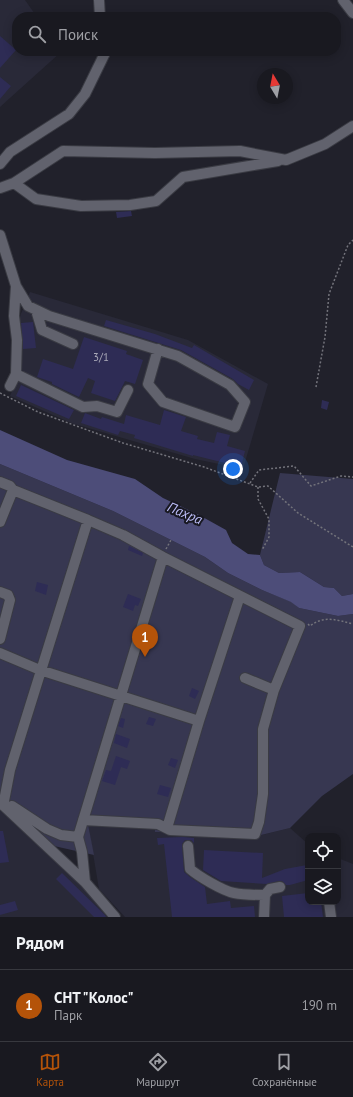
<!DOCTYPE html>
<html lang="ru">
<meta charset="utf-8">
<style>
body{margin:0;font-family:"PT Sans",sans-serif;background:#26262d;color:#f1f3f6}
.controls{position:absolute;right:12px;bottom:12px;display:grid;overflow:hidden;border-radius:8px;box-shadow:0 2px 10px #0003}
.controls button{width:36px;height:36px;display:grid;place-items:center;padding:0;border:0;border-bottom:1px solid #37383e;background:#191920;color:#f1f3f6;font:20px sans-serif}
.compass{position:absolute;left:257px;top:68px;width:36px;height:36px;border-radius:50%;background:#191920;box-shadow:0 2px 10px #0003;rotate:350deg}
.you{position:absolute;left:233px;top:469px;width:14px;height:14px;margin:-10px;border:3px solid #fff;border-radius:50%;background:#1a73e8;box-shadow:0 0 0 6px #1a73e833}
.badge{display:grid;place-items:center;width:26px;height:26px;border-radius:50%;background:#b45309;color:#fff;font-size:13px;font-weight:700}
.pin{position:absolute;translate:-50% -33px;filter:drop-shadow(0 1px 2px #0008)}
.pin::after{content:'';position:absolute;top:21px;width:14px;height:12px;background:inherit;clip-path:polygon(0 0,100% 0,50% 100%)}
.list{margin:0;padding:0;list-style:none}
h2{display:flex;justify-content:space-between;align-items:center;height:52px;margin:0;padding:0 16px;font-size:17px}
h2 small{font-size:13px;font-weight:400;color:#9fa0a5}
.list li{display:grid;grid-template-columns:26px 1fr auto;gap:12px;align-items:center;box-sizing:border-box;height:72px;padding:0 16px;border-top:1px solid #37383e}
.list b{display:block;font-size:15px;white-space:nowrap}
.list p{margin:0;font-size:13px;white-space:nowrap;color:#9fa0a5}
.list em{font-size:13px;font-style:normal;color:#9fa0a5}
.icon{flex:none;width:22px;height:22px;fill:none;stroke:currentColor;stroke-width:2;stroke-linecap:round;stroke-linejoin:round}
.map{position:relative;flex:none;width:353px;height:917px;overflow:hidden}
.search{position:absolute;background:#191920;box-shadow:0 2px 10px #0003;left:12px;right:12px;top:12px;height:44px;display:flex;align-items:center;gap:10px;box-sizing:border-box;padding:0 14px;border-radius:16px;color:#9fa0a5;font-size:15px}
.sheet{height:124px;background:#191920}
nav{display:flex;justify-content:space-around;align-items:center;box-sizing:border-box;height:56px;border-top:1px solid #37383e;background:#191920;font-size:11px;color:#9fa0a5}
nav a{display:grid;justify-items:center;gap:2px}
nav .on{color:#b45309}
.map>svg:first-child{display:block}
.built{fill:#292938}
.green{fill:#373751}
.water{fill:#4d4d79}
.building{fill:#2e2c55}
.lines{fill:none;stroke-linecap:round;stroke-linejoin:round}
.minor-casing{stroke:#3a3b43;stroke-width:12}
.path{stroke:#73737b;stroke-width:1.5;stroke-dasharray:2 2;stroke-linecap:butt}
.minor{stroke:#61626d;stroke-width:10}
.labels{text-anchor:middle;stroke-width:4;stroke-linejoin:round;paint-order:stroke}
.number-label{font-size:11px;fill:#aaa9b8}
.water-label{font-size:14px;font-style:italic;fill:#babbf5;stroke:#181821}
</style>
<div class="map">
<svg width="353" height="917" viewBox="0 0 353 917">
<rect width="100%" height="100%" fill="#21212b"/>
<path class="built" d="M0 0H25L37 17H17V51H60L61 52 0 107Z
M30 292 188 340 268 384 243 469 195 459 71 423 10 396 22 368 18 321Z
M0 808 35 833 110 917H0Z
M88 824 154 825 155 832 257 836 290 828 308 844V902H338V858L353 864V917H125L99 889Z"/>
<path class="green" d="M0 464 113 511 205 557 228 573 262 590 292 602 299 608 338 616 353 614V774L322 796 290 828 257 836 155 832 154 825 88 824 94 855 54 846 6 804 0 802Z
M280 473 353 479V594L342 596 334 588 324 587 300 572 279 573 264 565 260 555Z"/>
<path class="water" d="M0 430 67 460 135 479 163 498 199 515 226 530 232 543 248 554 260 555 264 565 279 573 300 572 324 587 334 588 342 596 353 594V614L338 616 299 608 291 602 262 590 228 573 205 557 113 511 0 464Z"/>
<path class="building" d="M0 36 16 50 0 68Z
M0 77 11 86 0 99Z
M131 211 132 216 117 218 116 212Z
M106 320 155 334 192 348 194 345 254 380 249 390 238 384 233 379 181 350 104 326Z
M33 322 36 348 23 349 21 323Z
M84 337 127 351 126 354 143 360 135 384 125 381 115 401 91 393 95 381 88 378 79 397 52 384V382L37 377 43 359 73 369Z
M21 385 74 410 69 419 16 396Z
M322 400 329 402 327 410 321 408Z
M164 410 186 417 181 431 198 436 197 439 214 443 217 432 230 435 227 446 245 451 241 467 193 455V456L134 438 135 435 120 431 118 435 81 423 85 413 101 419 102 417 124 424 126 415 160 425Z
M129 546 143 553 142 556 128 550Z
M37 582 48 585 46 595 35 591Z
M128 594 141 599 138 606 135 605 133 611 123 607Z
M192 688 199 691 195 699 189 696Z
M149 717 156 719 153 726 146 724Z
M121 718 125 719 123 728 118 726Z
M116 734 130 739 127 748 114 743Z
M116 756 130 761 127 769 121 767 115 785 102 781 106 770 111 771Z
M171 758 178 760 175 768 168 765Z
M160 785 171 788 168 797 157 794Z
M0 831H3L9 862 0 863Z
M183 837 194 838V843L191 840H185L182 844 184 872 190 877 205 887 207 904 230 901 231 908 254 906 255 917H172L164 844 158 845 157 838Z
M204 850 263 853 262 878 285 869 307 865 308 880 290 885H286L282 881H279L267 884 221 881 203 870Z
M62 873 105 915 106 917H94L56 879Z
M308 893V902H321L323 917H284L282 896Z
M15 901 18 910 0 915V905Z"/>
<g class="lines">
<g class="minor-casing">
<path id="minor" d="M99 0 100 17
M343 0 353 13
M0 164 10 152 69 114 85 94 106 51
M14 183 36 199 81 206 130 205 156 201 183 177 278 161
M0 188 14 183 63 151 155 153 240 151 286 160 325 144 353 126
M0 235 16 286 14 316 17 340 16 374 10 386
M16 286 28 306 49 316 178 356 230 385 245 402 235 427 163 402 148 384 158 349
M36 310 42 330 73 344
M16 374 83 407 97 406 117 412 128 390
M0 482 10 486 13 490 88 520 123 535 163 557 300 626 274 690 263 729V794L259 822 255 834 170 830 158 824 83 820
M0 522 13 490
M0 592 8 595 10 600 0 639
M0 653 40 670 199 721
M245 678 274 690
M4 801 10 770 88 520
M0 804 4 806 85 882 115 917
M12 806 47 829 61 835 78 837
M167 828 199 721 240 596
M188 846 190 869C198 876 223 891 234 893 244 895 255 895 265 895
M85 882 82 852 78 837 163 557
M329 902 331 917
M264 917 265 895 270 889 280 887"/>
</g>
<path class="path" d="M316 387 325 337 329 294 348 245 353 240
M0 393 38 412 123 443 204 467 258 487 268 486 298 513 353 547
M250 483 259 470 294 466 311 486 341 476 353 477
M258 487V499L269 519V537L262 550
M166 549 171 540
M308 624 310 626C324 615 337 620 353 624"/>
<use href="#minor" class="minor"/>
</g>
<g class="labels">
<g class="number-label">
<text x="101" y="361">3/1</text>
</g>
<g class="water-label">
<text transform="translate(185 513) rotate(23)" y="5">Пахра</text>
</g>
</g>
</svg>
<div class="controls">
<button><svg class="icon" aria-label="locate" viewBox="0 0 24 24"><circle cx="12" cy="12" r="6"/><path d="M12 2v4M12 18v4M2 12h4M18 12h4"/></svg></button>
<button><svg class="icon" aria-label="layers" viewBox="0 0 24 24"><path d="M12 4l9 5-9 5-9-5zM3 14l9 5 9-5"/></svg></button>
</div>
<svg class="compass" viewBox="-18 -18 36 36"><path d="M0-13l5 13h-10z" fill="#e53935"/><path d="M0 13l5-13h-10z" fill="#9fa0a5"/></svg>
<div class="you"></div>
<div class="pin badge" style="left:145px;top:657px">1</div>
<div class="search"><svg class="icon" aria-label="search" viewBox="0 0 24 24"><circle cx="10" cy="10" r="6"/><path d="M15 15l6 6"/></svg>Поиск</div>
</div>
<section class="sheet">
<h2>Рядом<small></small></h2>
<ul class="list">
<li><span class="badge">1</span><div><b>СНТ &quot;Колос&quot;</b><p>Парк</p></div><em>190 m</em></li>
</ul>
</section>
<nav>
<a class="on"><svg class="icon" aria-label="map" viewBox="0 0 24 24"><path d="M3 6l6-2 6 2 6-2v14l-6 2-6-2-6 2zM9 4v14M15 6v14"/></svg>Карта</a>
<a><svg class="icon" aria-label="directions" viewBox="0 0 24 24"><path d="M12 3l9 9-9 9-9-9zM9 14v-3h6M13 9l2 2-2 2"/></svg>Маршрут</a>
<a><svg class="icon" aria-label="saved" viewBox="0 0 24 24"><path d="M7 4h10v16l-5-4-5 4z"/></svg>Сохранённые</a>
</nav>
